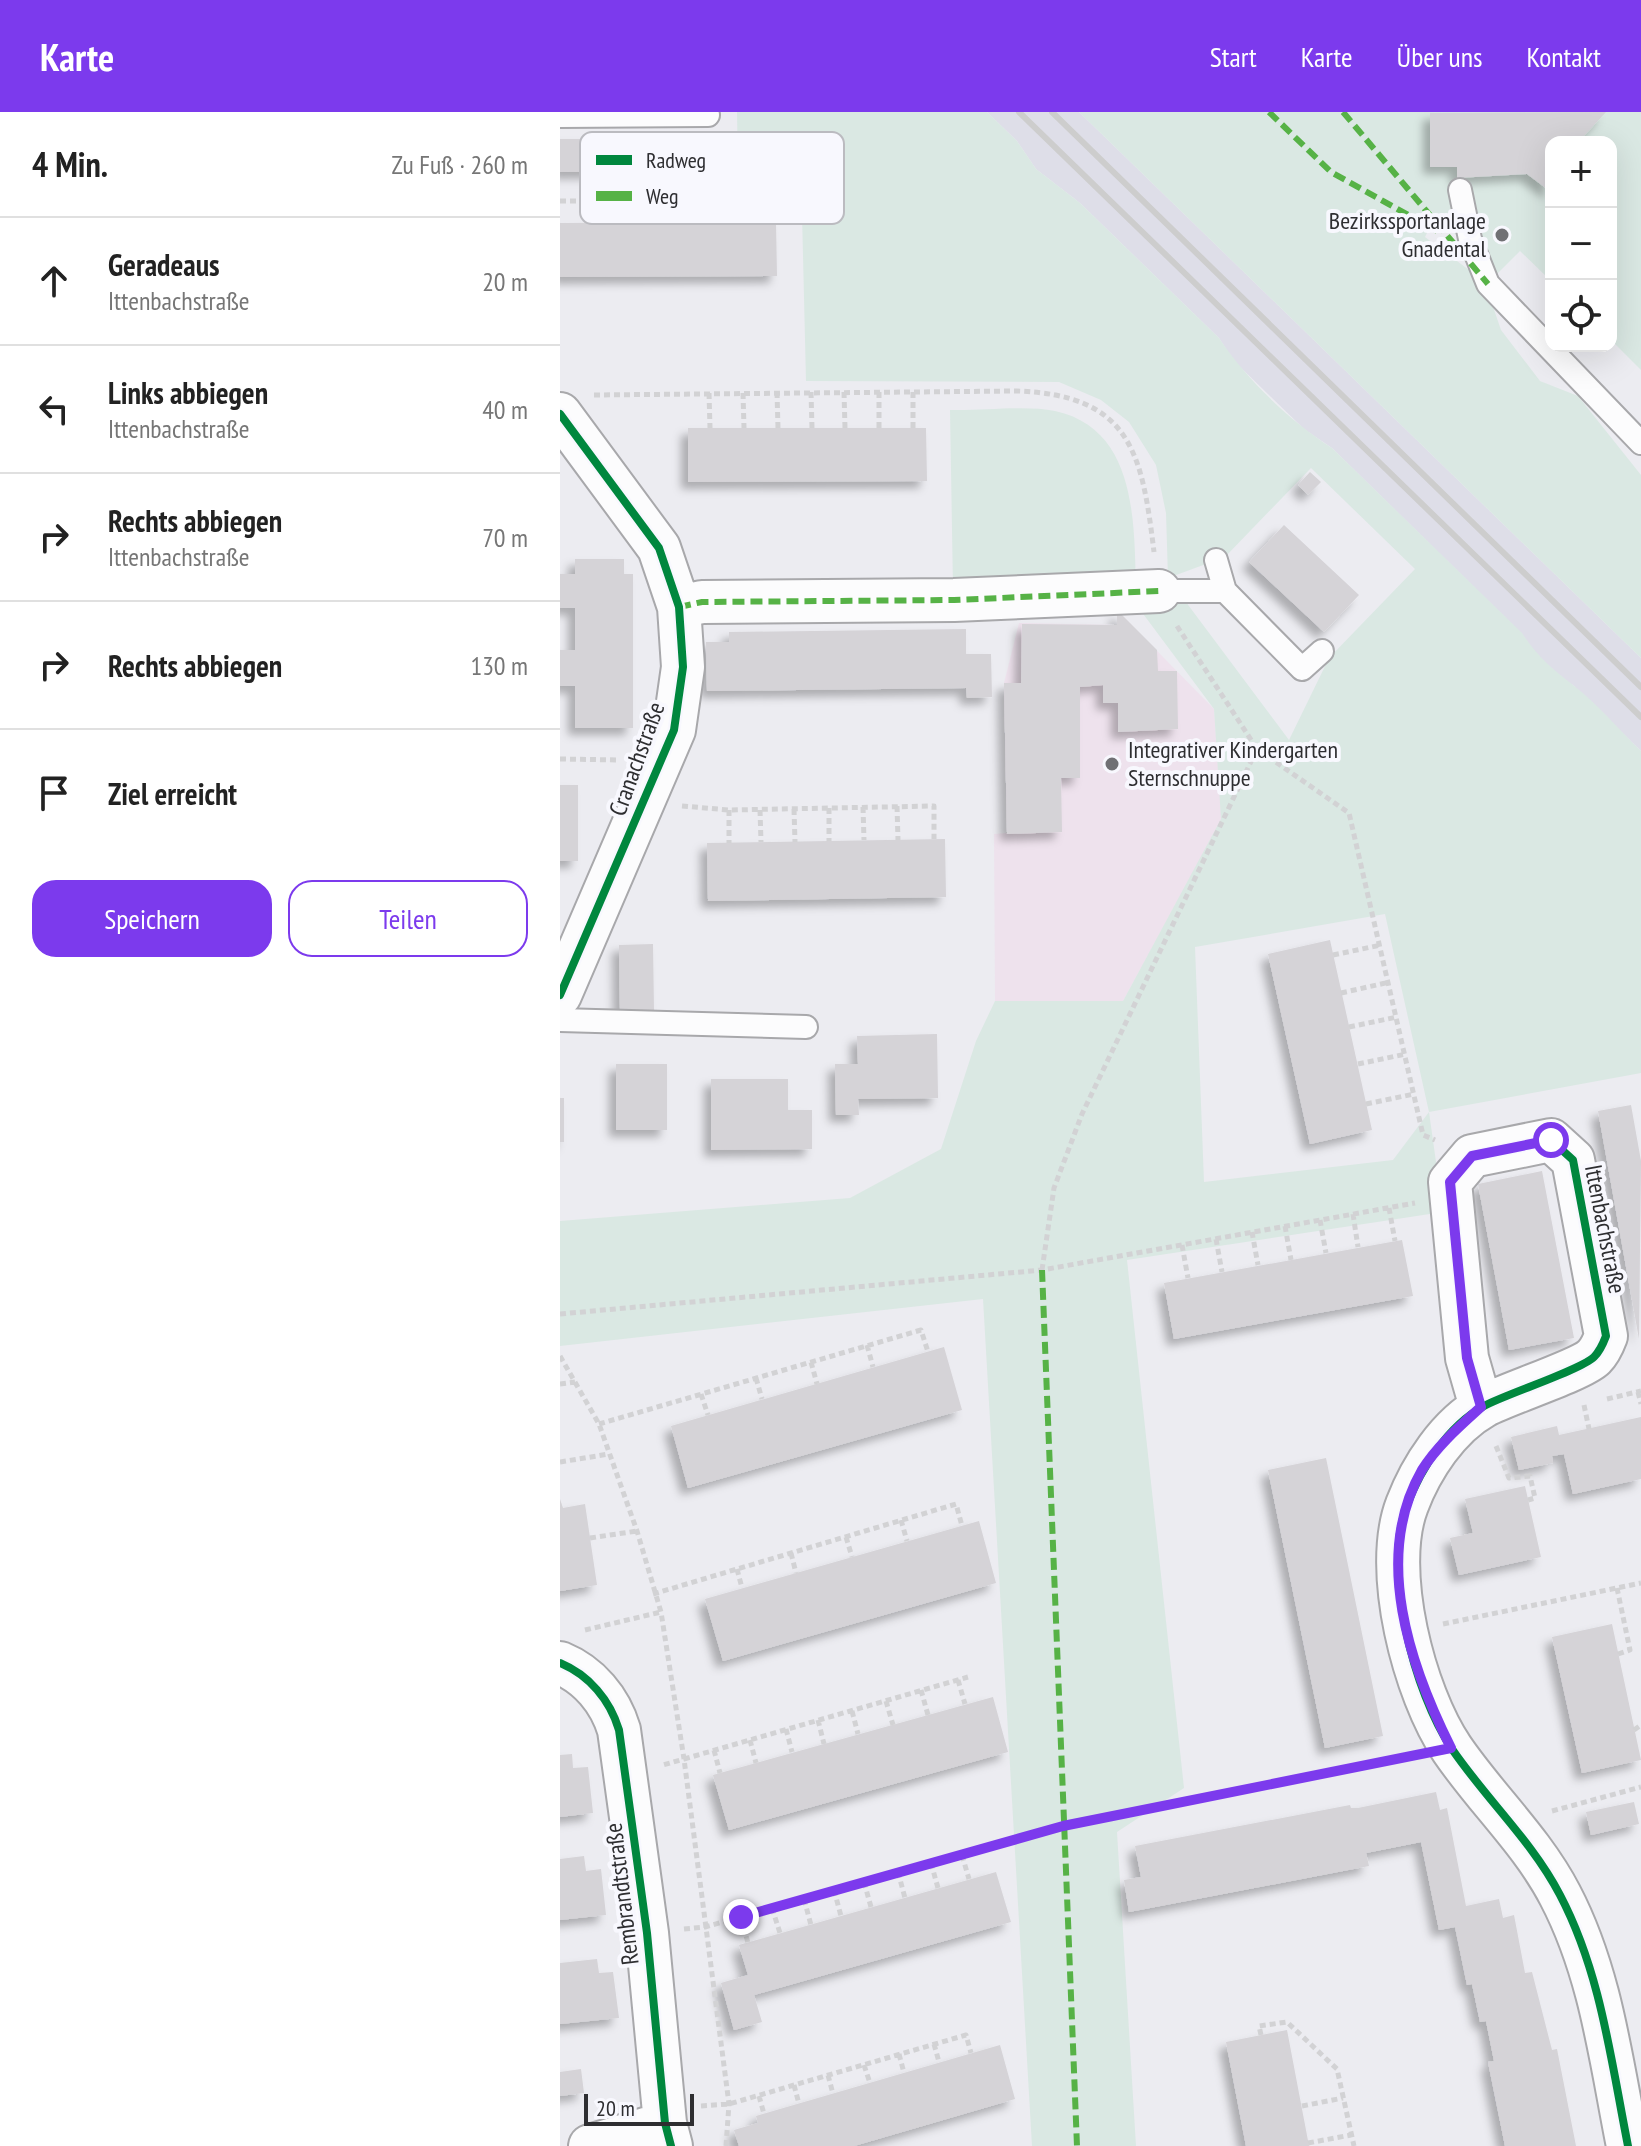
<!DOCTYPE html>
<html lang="de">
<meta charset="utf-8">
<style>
body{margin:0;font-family:"PT Sans Narrow",sans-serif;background:#f2f2f2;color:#222}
.controls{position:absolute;right:24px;top:24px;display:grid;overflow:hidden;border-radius:16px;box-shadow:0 8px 32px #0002}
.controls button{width:72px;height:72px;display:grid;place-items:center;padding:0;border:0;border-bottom:2px solid #e0e0e0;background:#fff;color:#222;font:40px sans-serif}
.scale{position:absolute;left:24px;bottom:20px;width:110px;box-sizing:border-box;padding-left:8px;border:4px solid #2e2e31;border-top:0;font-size:22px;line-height:28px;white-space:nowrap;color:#2e2e31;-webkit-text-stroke:6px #f8f8fe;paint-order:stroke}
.stop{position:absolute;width:24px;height:24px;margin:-18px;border:6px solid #7c3aed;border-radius:50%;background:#fff}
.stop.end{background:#7c3aed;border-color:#fff;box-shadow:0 2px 8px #0008}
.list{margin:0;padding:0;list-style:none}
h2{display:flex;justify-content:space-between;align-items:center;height:104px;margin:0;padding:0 32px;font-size:34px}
h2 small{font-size:26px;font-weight:400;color:#767676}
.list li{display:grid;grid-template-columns:52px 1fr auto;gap:24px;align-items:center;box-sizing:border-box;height:128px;padding:0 32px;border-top:2px solid #e0e0e0}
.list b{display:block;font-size:30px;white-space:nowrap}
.list p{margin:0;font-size:26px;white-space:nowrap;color:#767676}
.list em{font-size:26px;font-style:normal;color:#767676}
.actions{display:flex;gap:16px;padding:24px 32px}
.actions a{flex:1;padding:18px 0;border:2px solid #7c3aed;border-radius:24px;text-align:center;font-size:28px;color:#7c3aed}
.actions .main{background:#7c3aed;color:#fff}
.icon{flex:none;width:44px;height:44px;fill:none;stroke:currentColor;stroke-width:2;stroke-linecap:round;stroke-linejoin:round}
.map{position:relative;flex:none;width:1081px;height:2034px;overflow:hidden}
header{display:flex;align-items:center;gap:48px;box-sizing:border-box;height:112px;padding:0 40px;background:#7c3aed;color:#fff}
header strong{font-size:38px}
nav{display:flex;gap:44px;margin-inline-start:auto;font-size:28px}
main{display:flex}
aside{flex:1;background:#fff}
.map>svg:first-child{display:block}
.built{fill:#dedee8}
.education{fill:#eee2ed}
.green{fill:#dae8e3;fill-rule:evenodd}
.building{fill:#d5d3d7;filter:url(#shadow)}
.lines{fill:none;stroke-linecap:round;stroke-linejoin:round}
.service-casing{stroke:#a8a8ab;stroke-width:26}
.minor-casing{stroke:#a8a8ab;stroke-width:46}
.path{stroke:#d2d2d4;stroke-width:5;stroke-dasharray:6 4;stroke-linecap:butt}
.service{stroke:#fcfcfd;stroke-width:22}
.minor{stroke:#fcfcfd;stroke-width:42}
.rail{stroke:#cdcdcd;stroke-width:6}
.quiet{stroke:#56b246;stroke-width:6;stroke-dasharray:12 6;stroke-linecap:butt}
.cycleway-casing{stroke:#f8f8fe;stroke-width:13}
.cycleway{stroke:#00873e;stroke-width:8}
.route{stroke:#7c3aed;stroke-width:10}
.poi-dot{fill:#707074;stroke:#f8f8fe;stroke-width:3}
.labels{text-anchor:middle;stroke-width:8;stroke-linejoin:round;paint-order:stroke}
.poi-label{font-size:24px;fill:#2e2e31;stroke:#f8f8fe;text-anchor:end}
.street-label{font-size:24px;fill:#2e2e31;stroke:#f8f8fe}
.key{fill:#f8f8fe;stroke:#bbbbc0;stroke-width:2}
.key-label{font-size:22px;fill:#2e2e31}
</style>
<header>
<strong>Karte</strong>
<nav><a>Start</a><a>Karte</a><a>Über uns</a><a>Kontakt</a></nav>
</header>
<main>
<aside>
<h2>4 Min.<small>Zu Fuß · 260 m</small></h2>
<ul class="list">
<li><svg class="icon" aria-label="ahead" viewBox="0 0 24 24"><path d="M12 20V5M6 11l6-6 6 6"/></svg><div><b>Geradeaus</b><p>Ittenbachstraße</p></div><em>20 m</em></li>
<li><svg class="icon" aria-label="left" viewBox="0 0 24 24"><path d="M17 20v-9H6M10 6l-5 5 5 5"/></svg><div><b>Links abbiegen</b><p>Ittenbachstraße</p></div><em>40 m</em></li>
<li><svg class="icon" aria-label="right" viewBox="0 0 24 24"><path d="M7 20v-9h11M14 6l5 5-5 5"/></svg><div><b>Rechts abbiegen</b><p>Ittenbachstraße</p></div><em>70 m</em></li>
<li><svg class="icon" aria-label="right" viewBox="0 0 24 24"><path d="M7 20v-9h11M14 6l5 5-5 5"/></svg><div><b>Rechts abbiegen</b></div><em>130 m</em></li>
<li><svg class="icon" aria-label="arrive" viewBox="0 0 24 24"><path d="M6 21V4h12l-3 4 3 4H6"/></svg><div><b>Ziel erreicht</b></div></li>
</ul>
<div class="actions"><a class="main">Speichern</a><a>Teilen</a></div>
</aside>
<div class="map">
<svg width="1081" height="2034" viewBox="0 0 1081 2034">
<defs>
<filter id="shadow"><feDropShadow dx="-7" dy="7" stdDeviation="4" flood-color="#0004"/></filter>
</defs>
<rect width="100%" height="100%" fill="#ececf1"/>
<path class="built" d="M427 0H519L1081 546V639L1013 573 999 565 976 544 961 521 772 336 744 317 674 249 659 226 520 91 476 57 457 29Z"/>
<path class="education" d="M557 498 654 597 662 707 563 889H435L434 722 447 721 444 571 459 511 557 513Z"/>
<path class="green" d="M177 0H427L457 29 476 57 520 91 659 226C688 269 729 308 772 336L962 521C977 544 992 557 1013 573 1038 592 1059 618 1081 639V961L869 1000 883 1100 567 1148 624 1676 557 1720 576 2034H472L423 1187 0 1234V1109L290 1086 381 1037 416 929 435 889H563L661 707 654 597 575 491 608 466 606 401 596 353 569 310 541 288 499 270 246 269 241 60H178ZM751 356 855 457 769 546 729 628 608 466 665 445ZM825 802 869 1000 833 1048 644 1070 635 835Z
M519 0H1081V258L1051 228V30H991V169L960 139 933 166 877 101 865 125 917 164 928 180 941 218 980 269 1018 284 1081 363V546Z
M390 298C421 299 466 293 495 299 578 317 574 413 576 479L393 477Z"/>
<path class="building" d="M1046 0 1023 25 1027 30H991V80L967 62 897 66V55H870V1Z
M0 27H159V59L0 60Z
M216 110 217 164 0 165V111Z
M128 316H366L367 369 128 370Z
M750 360 761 370 748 383 738 373Z
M724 413 799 483 764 520 689 450Z
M15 447H64V462H73V616H15V574H0V538H15V496H0V462H15Z
M557 498 597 538 598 559H617L618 617 558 620V591H543V573L520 575V666H501L502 720 447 722 444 571H461L462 512 557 513Z
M406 517V542H431L432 585 407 586 406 576 147 579 146 530H169V520Z
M0 673H18V749H0Z
M385 727 386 785 148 789 147 731Z
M770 828 812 1018 750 1032 708 842Z
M93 832 94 899 60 900 59 833Z
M377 922 378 986 298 987 299 1003H276L275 952H298L297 924Z
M56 952H107V1018H56Z
M151 967H228V998H252V1037L151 1038Z
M0 986H4V1030H0Z
M1071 993 1081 1049 1079 1227 1038 999Z
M982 1059 1014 1226 949 1238 918 1072Z
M842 1128 853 1184 614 1227 604 1171Z
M384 1235 402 1298 128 1376 111 1314Z
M1081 1305V1367L1013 1382 1004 1342 992 1344 993 1351 959 1358 951 1325 997 1314 999 1323Z
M766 1346 823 1624 765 1636 708 1358Z
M965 1374 981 1445 899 1463 890 1426 913 1421 905 1387Z
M0 1387 3 1396 25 1392 37 1473 0 1479Z
M419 1409 436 1471 163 1549 145 1487Z
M1052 1512 1081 1648 1022 1661 992 1525Z
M433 1585 448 1640 169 1718 153 1663Z
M12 1642 13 1656 28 1655 33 1701 0 1705V1643Z
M876 1680 880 1698 887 1696 906 1794 939 1787 943 1806 954 1803 965 1861 972 1860 992 1938 997 1937 1016 2034H945L928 1950 934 1949 926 1909 920 1910 912 1872 907 1873 895 1815 879 1818 861 1730 806 1741 809 1754 569 1800 564 1768 581 1765 575 1734 790 1693 791 1696H798Z
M1074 1690 1079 1712 1031 1723 1026 1700Z
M24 1744 26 1759 41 1757 46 1803 0 1808V1747Z
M436 1760 451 1810 194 1883 202 1910 174 1918 161 1871 188 1863 179 1833Z
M37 1847 39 1861 53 1860 59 1906 0 1912V1851Z
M727 1918 749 2034H686L666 1930Z
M440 1933 455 1987 294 2034H179L174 2018 198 2011 196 2004Z
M21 1957 24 1981 0 1984V1960Z"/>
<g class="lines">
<g class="service-casing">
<path id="service" d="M0 4 148 3
M900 78 910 127 928 172 1081 331
M656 448 665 479
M599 479H665L742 557 762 539
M0 908 246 915"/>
</g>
<g class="minor-casing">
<path id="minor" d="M0 302 99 436 119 495 123 555 114 618 0 883
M119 495 142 490 394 488 599 479
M921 1295 907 1246 890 1070 912 1044 991 1028 1013 1048 1046 1224C1043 1232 1040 1239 1034 1245 1021 1258 946 1282 924 1294 888 1314 861 1356 847 1393 822 1458 854 1581 892 1637 926 1687 972 1729 1000 1783 1041 1861 1051 1949 1068 2034
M0 1551C29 1563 50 1588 59 1618L87 1821 105 2011 111 2034
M30 2034 105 2011"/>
</g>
<path class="path" d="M0 89H210
M34 89V111
M68 89V111
M102 89V111
M136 89V111
M169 89V110
M203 89V110
M217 280 218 316
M251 280 252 316
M284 280 285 316
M319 280V316
M353 280V316
M149 281 150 316
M183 281 184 316
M34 283 457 279C571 283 582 341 594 440
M617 514 697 637 789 701 863 1023 875 1028
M0 647 59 648
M122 694 169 698 374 694V727
M337 694 338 728
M303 695 304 728
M269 696V729
M234 697 235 730
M169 698V731
M200 698 201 730
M773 843 821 833
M781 881 830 870
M789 915 837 905
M798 952 846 942
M806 992 854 982
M829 1096 835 1129
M793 1102 798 1135
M760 1108 766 1141
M725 1114 731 1148
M692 1120 698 1153
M656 1127 662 1160
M622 1133 628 1166
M482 1158 494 1076 522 1002 697 637
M0 1202 482 1158 855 1091
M307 1233 313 1255
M0 1244 39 1312 77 1419 101 1500 124 1647 103 1653
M251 1250 257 1272
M196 1266 202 1287
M0 1272 15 1270
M1078 1280 1081 1292
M141 1282 148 1303
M1047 1287 1081 1279
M1024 1293 1029 1317
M39 1312 361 1218 368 1240
M936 1334 949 1366 970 1364 975 1386 968 1388
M0 1350 49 1342
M341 1408 347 1429
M286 1425 292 1445
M30 1426 77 1419
M231 1441 236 1461
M177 1457 182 1476
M1057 1476 1070 1538 1058 1542
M93 1482 396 1392 402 1414
M883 1512 1081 1471
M25 1518 101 1500
M398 1568 405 1592
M361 1578 368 1603
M326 1589 333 1613
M292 1599 298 1622
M258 1608 264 1632
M226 1617 232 1640
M1074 1618 1081 1613
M190 1628 196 1651
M154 1638 160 1661
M992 1699 1081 1675
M402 1743 409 1767
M371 1751 378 1776
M338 1760 345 1786
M304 1770 311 1795
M274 1778 281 1804
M244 1787 251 1813
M212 1796 220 1821
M181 1805 188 1831
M124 1817 145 1815 503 1714 853 1643
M701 1923 699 1914 727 1910 777 1957 794 2034
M374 1932 379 1950
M339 1942 344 1961
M304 1953 310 1971
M268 1963 273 1982
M234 1973 239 1992
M199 1984 204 2002
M141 1994 169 1992 406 1923 411 1941
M742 1994 783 1986
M748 2031 791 2023
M166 2034 169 1992 124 1647 408 1565"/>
<use href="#service" class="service"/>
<use href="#minor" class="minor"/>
<path class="rail" d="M459 0 1081 605
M492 0 1081 575"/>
<path class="quiet" d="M709 0 771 60 877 119
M783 0 928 172
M119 495 142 490 394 488 599 479
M482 1158 517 2034"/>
<g class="cycleway-casing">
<path id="cycleway" d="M0 302 99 436 119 495 123 555 114 618 0 883
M921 1295 907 1246 890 1070 912 1044 991 1028 1013 1048 1046 1224C1043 1232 1040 1239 1034 1245 1021 1258 946 1282 924 1294 888 1314 861 1356 847 1393 822 1458 854 1581 892 1637 926 1687 972 1729 1000 1783 1041 1861 1051 1949 1068 2034
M0 1551C29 1563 50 1588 59 1618L87 1821 105 2011 111 2034"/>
</g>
<use href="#cycleway" class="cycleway"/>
</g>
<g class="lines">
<path class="route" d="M181 1805 503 1714 891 1636C850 1554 812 1445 862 1358 877 1334 900 1314 921 1295L907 1246 890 1070 912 1044 991 1028"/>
</g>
<g class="poi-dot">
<circle cx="942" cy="123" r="8"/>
<circle cx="552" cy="652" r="8"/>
</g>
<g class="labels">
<g class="poi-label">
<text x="926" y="117">Bezirkssportanlage<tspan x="926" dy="28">Gnadental</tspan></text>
<text x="568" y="646" text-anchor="start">Integrativer Kindergarten<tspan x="568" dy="28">Sternschnuppe</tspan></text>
</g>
<g class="street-label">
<text transform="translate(77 647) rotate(-70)" y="8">Cranachstraße</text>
<text transform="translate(1045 1117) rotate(79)" y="8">Ittenbachstraße</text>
<text transform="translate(62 1782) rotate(-97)" y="8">Rembrandtstraße</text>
</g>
</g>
<rect x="20" y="20" width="264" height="92" rx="12" class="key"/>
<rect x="36" y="43" width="36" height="10" fill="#00873e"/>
<rect x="36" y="79" width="36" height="10" fill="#56b246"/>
<g class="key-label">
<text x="86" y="56">Radweg</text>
<text x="86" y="92">Weg</text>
</g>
</svg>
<div class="controls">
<button>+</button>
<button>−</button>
<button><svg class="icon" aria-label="locate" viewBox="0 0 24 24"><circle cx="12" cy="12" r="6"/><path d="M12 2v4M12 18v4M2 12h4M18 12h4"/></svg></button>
</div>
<div class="scale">20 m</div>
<div class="stop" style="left:991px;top:1028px"></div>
<div class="stop end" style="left:181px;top:1805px"></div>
</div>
</main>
